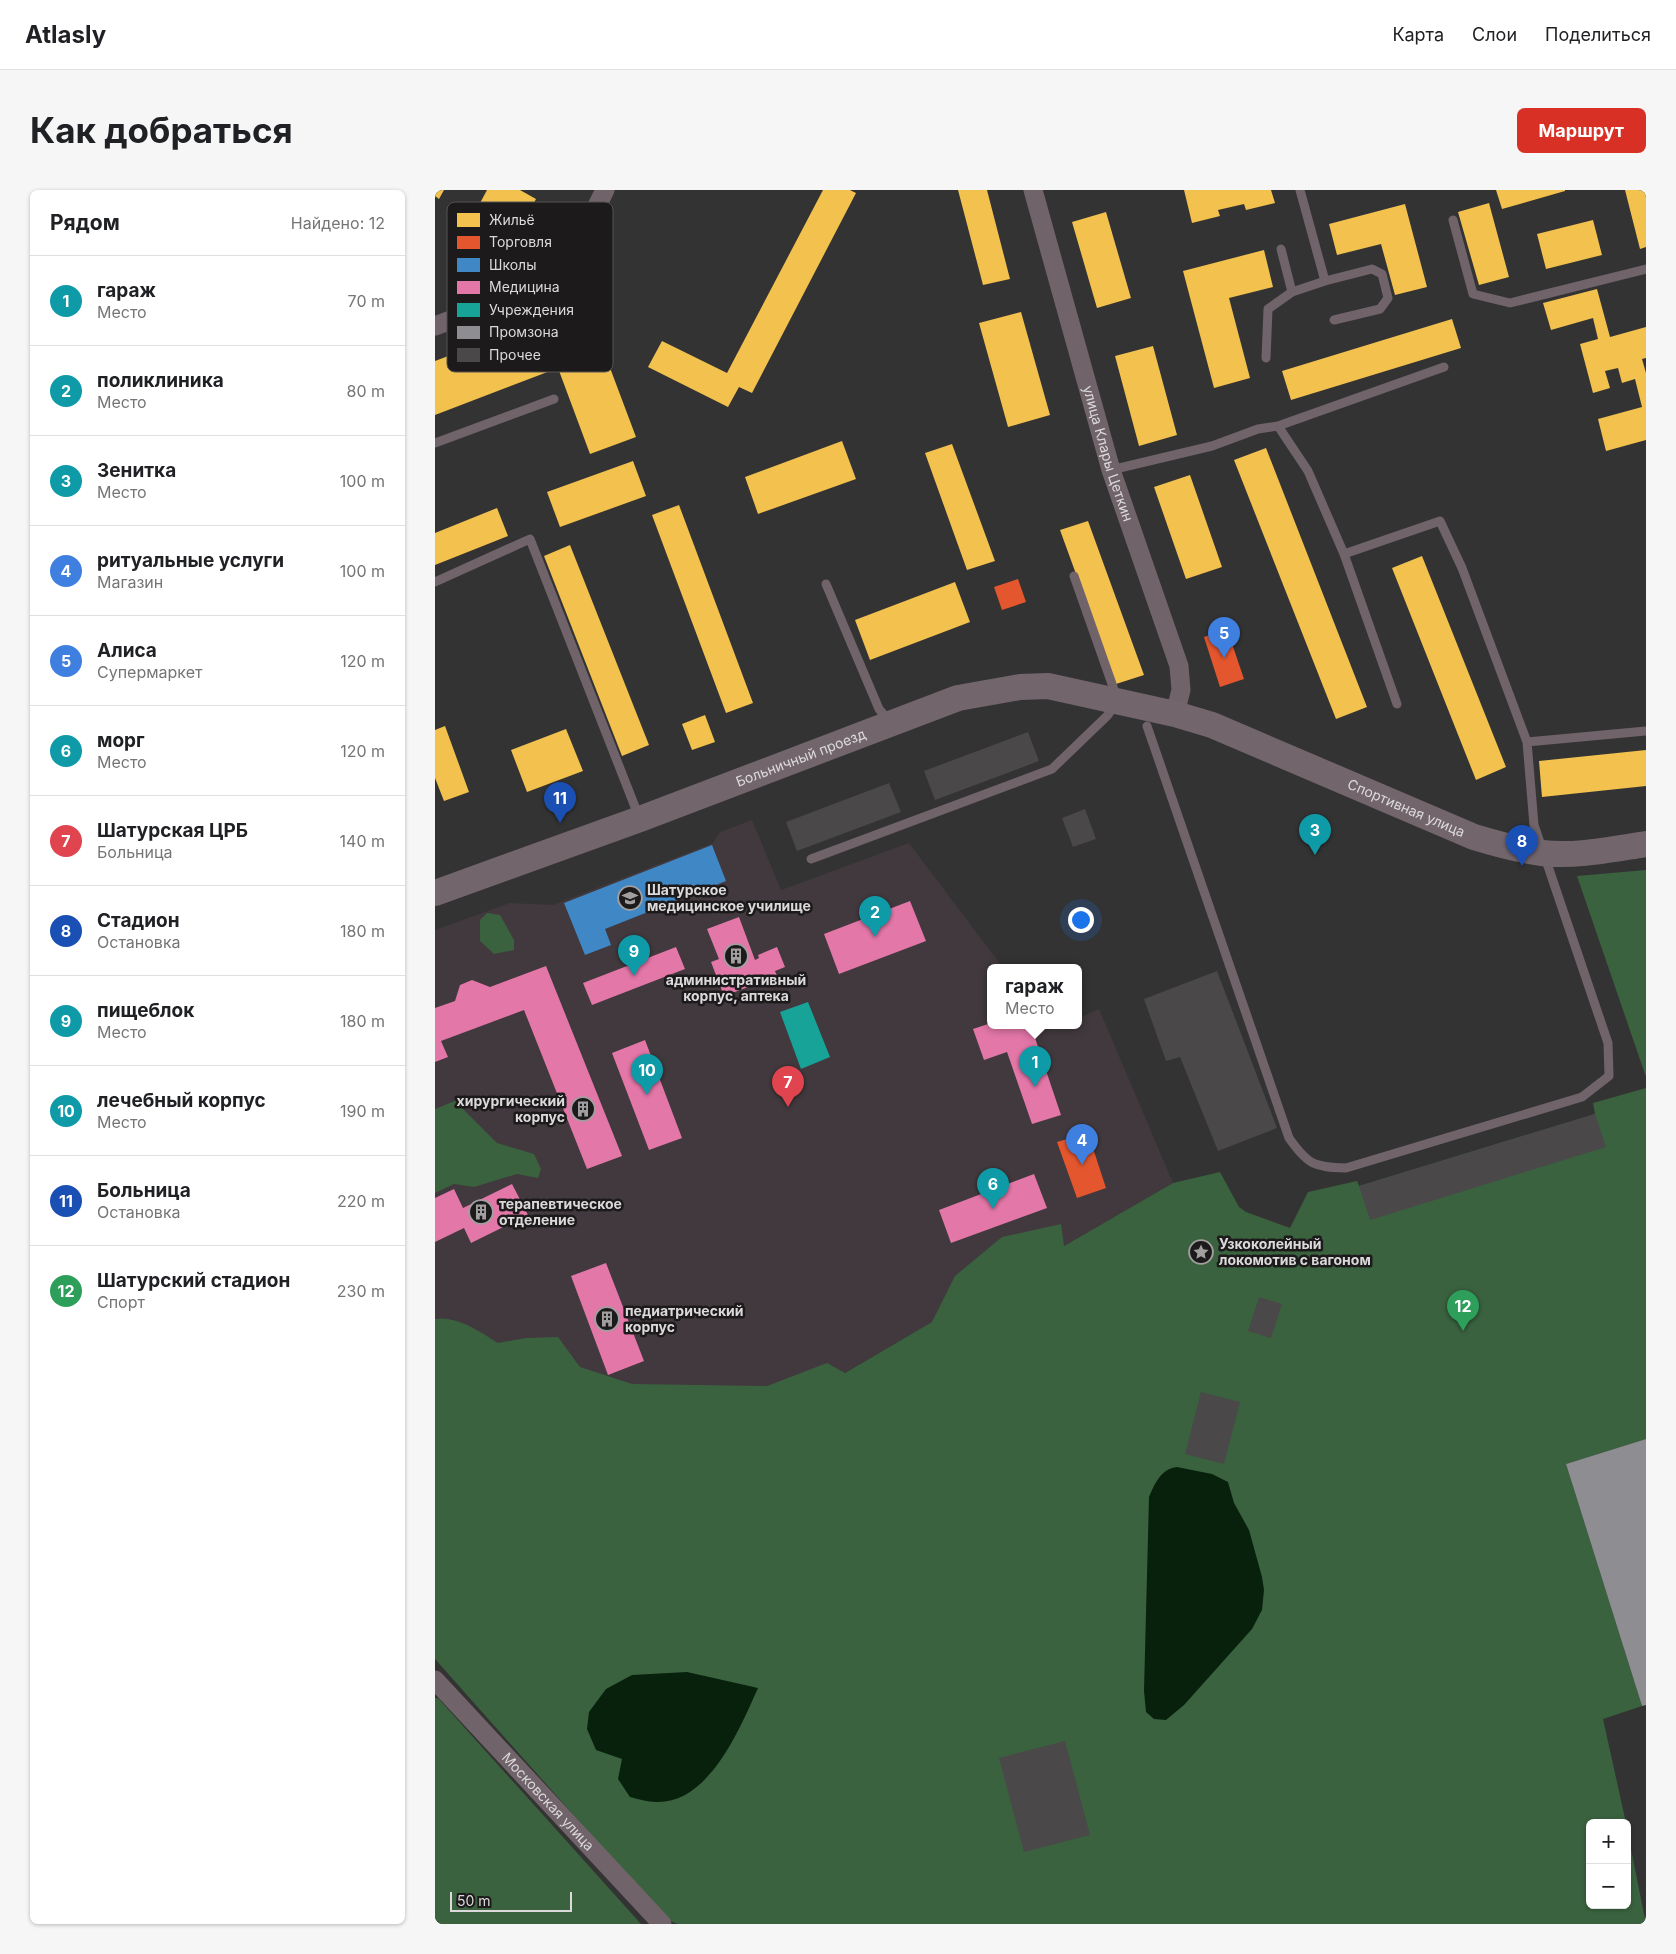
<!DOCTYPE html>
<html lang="ru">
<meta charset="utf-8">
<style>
body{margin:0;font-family:Inter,sans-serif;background:#f6f6f6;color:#202124}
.controls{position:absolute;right:15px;bottom:15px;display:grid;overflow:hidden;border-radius:8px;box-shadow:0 1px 4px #0004}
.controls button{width:45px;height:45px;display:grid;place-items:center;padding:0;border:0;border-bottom:1px solid #e0e0e0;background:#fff;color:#202124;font:25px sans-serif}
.scale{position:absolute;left:15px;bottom:12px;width:122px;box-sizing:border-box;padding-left:5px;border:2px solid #dbd9da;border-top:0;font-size:14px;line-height:18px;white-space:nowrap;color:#dbd9da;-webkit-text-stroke:4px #1c1a1b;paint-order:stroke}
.you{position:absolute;left:645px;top:729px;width:18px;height:18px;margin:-12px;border:4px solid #fff;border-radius:50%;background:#1a73e8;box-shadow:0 0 0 8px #1a73e833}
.badge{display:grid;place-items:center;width:32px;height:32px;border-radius:50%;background:#d93025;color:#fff;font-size:16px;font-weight:700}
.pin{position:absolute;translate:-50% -41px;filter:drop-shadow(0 1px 2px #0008)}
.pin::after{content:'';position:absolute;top:26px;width:18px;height:15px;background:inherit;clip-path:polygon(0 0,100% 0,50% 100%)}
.popup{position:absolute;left:552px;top:774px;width:95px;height:65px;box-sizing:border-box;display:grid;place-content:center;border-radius:8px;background:#fff;filter:drop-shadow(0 1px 4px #0005);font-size:16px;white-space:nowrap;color:#757577}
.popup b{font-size:19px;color:#202124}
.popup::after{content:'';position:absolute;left:50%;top:100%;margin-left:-10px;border:10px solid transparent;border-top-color:#fff}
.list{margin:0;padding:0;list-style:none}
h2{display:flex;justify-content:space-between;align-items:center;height:65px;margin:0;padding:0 20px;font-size:21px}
h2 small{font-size:16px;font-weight:400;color:#757577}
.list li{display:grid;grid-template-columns:32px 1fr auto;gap:15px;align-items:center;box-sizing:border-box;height:90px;padding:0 20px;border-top:1px solid #e0e0e0}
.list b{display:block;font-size:19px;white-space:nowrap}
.list p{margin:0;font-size:16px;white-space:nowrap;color:#757577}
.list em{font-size:16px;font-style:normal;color:#757577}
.map{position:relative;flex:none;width:1211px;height:1734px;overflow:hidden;border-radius:8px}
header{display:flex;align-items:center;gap:30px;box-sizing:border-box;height:70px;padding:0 25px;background:#fff;border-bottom:1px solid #e0e0e0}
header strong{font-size:24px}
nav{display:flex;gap:28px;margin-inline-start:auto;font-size:18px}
.intro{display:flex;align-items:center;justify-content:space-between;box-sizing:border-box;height:120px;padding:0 30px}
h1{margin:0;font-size:35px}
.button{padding:12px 22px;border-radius:8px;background:#d93025;color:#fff;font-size:18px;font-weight:700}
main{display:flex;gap:30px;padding:0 30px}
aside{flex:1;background:#fff;border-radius:8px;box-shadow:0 1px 4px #0004}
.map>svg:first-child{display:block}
.built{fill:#41393d}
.green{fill:#3a623f}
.water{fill:#08210d}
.homes{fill:#f2c14e}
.shops{fill:#e4572e}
.schools{fill:#3f88c5}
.health{fill:#e377a8}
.public{fill:#17a398}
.industry{fill:#8d8d92}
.building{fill:#4a4849}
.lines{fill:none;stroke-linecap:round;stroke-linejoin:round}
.lane{stroke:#70636a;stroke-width:9}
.street{stroke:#70636a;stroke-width:19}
.secondary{stroke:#73656c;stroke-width:26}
.labels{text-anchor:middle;stroke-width:5;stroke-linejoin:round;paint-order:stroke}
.street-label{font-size:14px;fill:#dbd9da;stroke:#1c1a1b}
.poi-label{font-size:14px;font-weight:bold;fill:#dbd9da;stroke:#1c1a1b;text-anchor:start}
.key{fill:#1c1a1b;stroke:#555354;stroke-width:1}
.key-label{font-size:14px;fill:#dbd9da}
</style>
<header>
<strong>Atlasly</strong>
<nav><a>Карта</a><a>Слои</a><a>Поделиться</a></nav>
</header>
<div class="intro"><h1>Как добраться</h1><a class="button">Маршрут</a></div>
<main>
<aside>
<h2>Рядом<small>Найдено: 12</small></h2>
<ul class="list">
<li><span class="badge" style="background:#0f9aa8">1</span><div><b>гараж</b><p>Место</p></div><em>70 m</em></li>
<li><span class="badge" style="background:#0f9aa8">2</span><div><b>поликлиника</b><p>Место</p></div><em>80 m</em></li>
<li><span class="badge" style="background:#0f9aa8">3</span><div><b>Зенитка</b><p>Место</p></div><em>100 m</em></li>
<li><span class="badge" style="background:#3f7fe0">4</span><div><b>ритуальные услуги</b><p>Магазин</p></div><em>100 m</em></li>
<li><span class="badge" style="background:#3f7fe0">5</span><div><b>Алиса</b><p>Супермаркет</p></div><em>120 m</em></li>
<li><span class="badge" style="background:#0f9aa8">6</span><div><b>морг</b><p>Место</p></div><em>120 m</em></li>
<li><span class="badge" style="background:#e0444e">7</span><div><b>Шатурская ЦРБ</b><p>Больница</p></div><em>140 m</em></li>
<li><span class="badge" style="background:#1a4fb4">8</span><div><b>Стадион</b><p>Остановка</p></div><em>180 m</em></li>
<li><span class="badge" style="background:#0f9aa8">9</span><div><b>пищеблок</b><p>Место</p></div><em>180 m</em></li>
<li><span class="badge" style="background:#0f9aa8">10</span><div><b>лечебный корпус</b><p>Место</p></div><em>190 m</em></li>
<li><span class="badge" style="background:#1a4fb4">11</span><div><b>Больница</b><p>Остановка</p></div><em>220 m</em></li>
<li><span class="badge" style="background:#2e9e5b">12</span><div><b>Шатурский стадион</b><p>Спорт</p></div><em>230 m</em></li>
</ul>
</aside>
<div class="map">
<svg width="1211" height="1734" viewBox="0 0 1211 1734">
<rect width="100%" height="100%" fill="#343333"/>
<path class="built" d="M317 630 346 700 474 653 568 778H556V836H611L614 840 624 836H644V828L664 819 738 993 319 1235 0 1164V740L75 713 118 715 278 653 285 642Z"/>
<path class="green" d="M1211 680V887L1142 686Z
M52 723 65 725 79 750V760L59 764 45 751V730Z
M1211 898V1249L1131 1274 1207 1516 1168 1529 1191 1633H1155V1715H1192V1639L1211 1734H243L232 1730 0 1469V1129C21 1125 46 1142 63 1153L91 1148 123 1147 145 1177 197 1194 332 1196 392 1173 410 1183 497 1132 520 1086 567 1047 626 1034 629 1056 738 993 785 982 804 1017 811 1022 855 1038 873 1002 922 991 924 996 1160 924 1158 913Z
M20 911 62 953 99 964 106 979 103 988 82 984 39 997 19 994 0 1003V919Z
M0 1508H3L206 1734H0Z"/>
<path class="water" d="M742 1277 777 1284 793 1292 799 1313 814 1340 827 1387 829 1400 827 1420 817 1439 749 1515 731 1530 719 1529 711 1522 709 1501 714 1307C720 1293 726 1279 742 1277Z
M252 1482 323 1498C305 1538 274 1614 221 1612 213 1612 203 1609 195 1607L183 1589 187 1569 161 1560 152 1539 154 1522 171 1499 197 1485Z"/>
<path class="homes" d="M0 0H9L4 9 0 6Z
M52 0H85L101 9 85 38 44 15Z
M388 0H415L421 3 317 203 304 197 293 217 213 177 227 151 292 183Z
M523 0H552L575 89 548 95Z
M749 0H836L840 13 811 20 809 14 783 20 785 26 757 33Z
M1061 0H1130V1L1067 19Z
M1190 0H1211V57L1205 59Z
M1054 13 1074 87 1044 95 1023 22Z
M970 14 992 97 960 105 946 54 902 65 894 34Z
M671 22 696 108 662 118 637 32Z
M1158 30 1167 65 1111 79 1102 44Z
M829 60 838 97 794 108 815 188 779 198 748 81Z
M1162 99 1175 147 1211 137V168L1207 169 1211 183V250L1171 261 1163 229 1207 217 1200 189 1187 193 1183 178 1170 181 1175 198 1158 203 1145 154 1163 149 1158 128 1116 140 1108 113Z
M151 114 201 247 155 264 123 178 0 225V171Z
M586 122 615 225 573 237 544 133Z
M1017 129 1026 158 856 210 847 181Z
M718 156 742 245 704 256 680 166Z
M407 251 421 289 323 324 310 287Z
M517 254 560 371 532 380 490 263Z
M831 258 932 517 901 529 799 270Z
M198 271 211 306 125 337 112 302Z
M755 285 787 377 751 389 719 297Z
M244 315 318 513 291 523 217 325Z
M62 318 73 346 0 375V343Z
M653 331 709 485 681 494 625 340Z
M135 355 214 555 187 566 109 366Z
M987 366 1071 577 1041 590 957 378Z
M520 392 535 432 435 470 420 430Z
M270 525 280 552 257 560 247 534Z
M10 536 34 602 9 611 0 588V540Z
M131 539 148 581 92 602 76 560Z
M1211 560V596L1107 607 1104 571Z"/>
<path class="shops" d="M53 53 73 69 77 79 27 98 15 67Z
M583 389 591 412 567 420 559 397Z
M792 439 809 489 785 497 769 447Z
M653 943 671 998 642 1008 622 952Z"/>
<path class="schools" d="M277 655 291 691 170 739 176 755 150 765 129 713Z"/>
<path class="health" d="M475 711 491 751 404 784 389 744Z
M304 727 320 770 324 768 323 765 342 757 350 777 340 781 342 786 289 806 276 772 284 769 272 739Z
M241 757 250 779 157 815 148 793Z
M111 776 187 966 152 979 89 820 6 851 13 867 0 872V818L20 811 25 795 37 790 55 797Z
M556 833V836H596L626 925 597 934 572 862 549 870 538 839Z
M210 850 247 948 214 960 177 863Z
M599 984 612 1018 516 1053 504 1020Z
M77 994 93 1025 36 1053 29 1038 0 1052V1008L19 999 28 1018Z
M171 1073 209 1171 173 1185 136 1086Z"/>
<path class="public" d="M373 812 395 867 366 879 345 822Z"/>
<path class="industry" d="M1211 1249V1515L1207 1516 1131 1274Z"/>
<path class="building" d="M593 542 604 571 500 610 489 581Z
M454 593 466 622 362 661 351 632Z
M650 619 661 649 638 657 627 628Z
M782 781 842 938 783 961 745 867 731 871 709 809Z
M1160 924 1171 957 935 1030 924 996Z
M824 1107 847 1114 836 1148 813 1141Z
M766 1202 805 1212 789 1274 750 1264Z
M630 1551 655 1645 589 1662 564 1568Z"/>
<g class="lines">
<path class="lane" d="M1018 30 1038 104 1075 113 1211 79
M846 59 857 102 890 91 865 0
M890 91 937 79 947 84 953 108 945 119 899 130
M831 168 833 119 857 102
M843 236 1009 177
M0 253 119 209
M676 280 777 256 823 239 843 236 873 281 909 364 1005 331 1027 378 1092 552
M909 364 962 514
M0 392 95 349 204 627
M391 394 444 519 454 531
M712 536 854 948C873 975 879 977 911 978L1147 907 1174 886 1173 853 1099 635 1092 552 1211 541
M376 669 617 579 672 526 683 511 639 386"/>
<g class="street">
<path id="s1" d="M598 0 676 280 744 476 746 500 740 524"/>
<path d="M0 136 106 96 138 64 170 0"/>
<path id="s2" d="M0 1490 227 1734"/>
</g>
<path class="secondary" id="s3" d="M0 703 205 629 523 508 585 497 613 496 740 524 777 535 1039 647C1062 654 1084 660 1107 663 1141 667 1178 659 1211 654"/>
</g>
<defs>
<g id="university-ring" transform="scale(1.25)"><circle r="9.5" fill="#1c1a1b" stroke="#a19fa0" stroke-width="1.5"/><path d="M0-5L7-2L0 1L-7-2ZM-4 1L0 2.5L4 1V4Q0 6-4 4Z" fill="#a19fa0"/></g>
<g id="building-ring" transform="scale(1.25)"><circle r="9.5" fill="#1c1a1b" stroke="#a19fa0" stroke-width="1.5"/><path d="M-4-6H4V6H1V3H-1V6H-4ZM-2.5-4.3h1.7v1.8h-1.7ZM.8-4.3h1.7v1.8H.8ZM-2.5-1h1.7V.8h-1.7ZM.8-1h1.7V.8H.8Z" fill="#a19fa0"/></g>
<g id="sight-ring" transform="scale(1.25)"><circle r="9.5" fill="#1c1a1b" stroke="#a19fa0" stroke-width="1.5"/><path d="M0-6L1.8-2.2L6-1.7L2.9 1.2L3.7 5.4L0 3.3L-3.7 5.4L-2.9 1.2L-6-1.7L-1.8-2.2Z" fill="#a19fa0"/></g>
</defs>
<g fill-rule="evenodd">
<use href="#university-ring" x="195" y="708"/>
<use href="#building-ring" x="301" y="766"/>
<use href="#building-ring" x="148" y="919"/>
<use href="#building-ring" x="46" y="1022"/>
<use href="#sight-ring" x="766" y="1062"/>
<use href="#building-ring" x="172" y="1129"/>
</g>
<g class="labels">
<g class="street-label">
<text dy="5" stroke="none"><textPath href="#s1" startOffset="274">улица Клары Цеткин</textPath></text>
<text dy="5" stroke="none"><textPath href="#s3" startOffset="390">Больничный проезд</textPath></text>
<text dy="5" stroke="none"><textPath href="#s3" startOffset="1029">Спортивная улица</textPath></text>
<text dy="5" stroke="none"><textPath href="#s2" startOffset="166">Московская улица</textPath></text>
</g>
<g class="poi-label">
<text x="212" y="705">Шатурское<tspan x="212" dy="16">медицинское училище</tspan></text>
<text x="301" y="795" text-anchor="middle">административный<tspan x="301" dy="16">корпус, аптека</tspan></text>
<text x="130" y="916" text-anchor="end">хирургический<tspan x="130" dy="16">корпус</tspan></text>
<text x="64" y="1019">терапевтическое<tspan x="64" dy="16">отделение</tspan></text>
<text x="784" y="1059">Узкоколейный<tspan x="784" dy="16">локомотив с вагоном</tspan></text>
<text x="190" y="1126">педиатрический<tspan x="190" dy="16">корпус</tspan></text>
</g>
</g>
<rect x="12" y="12" width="166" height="170" rx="8" class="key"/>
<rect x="22" y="23" width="23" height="14" fill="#f2c14e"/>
<rect x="22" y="46" width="23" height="13" fill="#e4572e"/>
<rect x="22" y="68" width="23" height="14" fill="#3f88c5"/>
<rect x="22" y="91" width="23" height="13" fill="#e377a8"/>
<rect x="22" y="113" width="23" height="14" fill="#17a398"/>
<rect x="22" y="136" width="23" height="13" fill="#8d8d92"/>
<rect x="22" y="158" width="23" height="14" fill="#4a4849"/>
<g class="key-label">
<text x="54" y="35">Жильё</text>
<text x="54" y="57">Торговля</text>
<text x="54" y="80">Школы</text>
<text x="54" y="102">Медицина</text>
<text x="54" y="125">Учреждения</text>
<text x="54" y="147">Промзона</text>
<text x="54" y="170">Прочее</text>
</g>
</svg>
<div class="controls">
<button>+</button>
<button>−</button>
</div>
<div class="scale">50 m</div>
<div class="you"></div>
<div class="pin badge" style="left:600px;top:897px;background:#0f9aa8">1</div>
<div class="popup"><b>гараж</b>Место</div>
<div class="pin badge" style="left:440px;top:747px;background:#0f9aa8">2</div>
<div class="pin badge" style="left:880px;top:665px;background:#0f9aa8">3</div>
<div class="pin badge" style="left:647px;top:975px;background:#3f7fe0">4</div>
<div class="pin badge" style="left:789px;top:468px;background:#3f7fe0">5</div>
<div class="pin badge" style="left:558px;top:1019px;background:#0f9aa8">6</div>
<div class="pin badge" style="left:353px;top:917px;background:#e0444e">7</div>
<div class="pin badge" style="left:1087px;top:676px;background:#1a4fb4">8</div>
<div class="pin badge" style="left:199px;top:786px;background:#0f9aa8">9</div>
<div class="pin badge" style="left:212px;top:905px;background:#0f9aa8">10</div>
<div class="pin badge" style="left:125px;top:633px;background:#1a4fb4">11</div>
<div class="pin badge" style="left:1028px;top:1141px;background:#2e9e5b">12</div>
</div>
</main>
